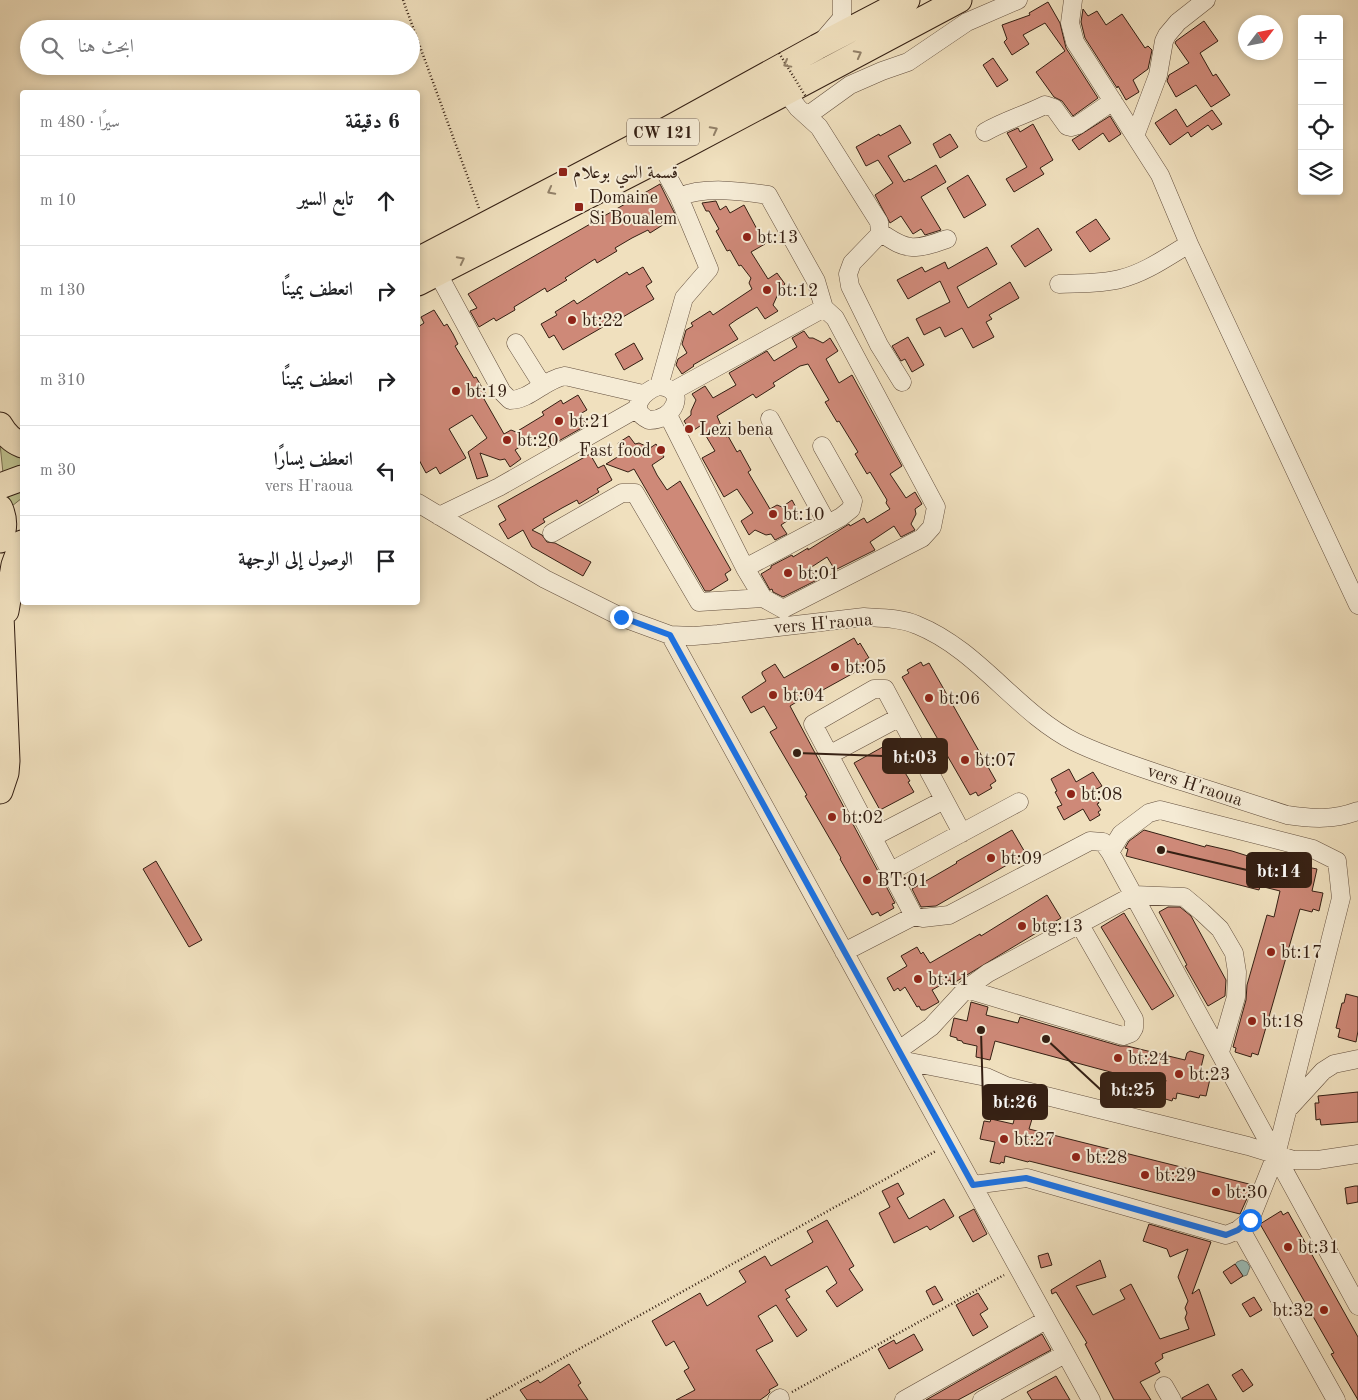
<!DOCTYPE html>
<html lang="ar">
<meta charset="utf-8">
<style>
body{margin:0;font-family:"Old Standard TT",Amiri,serif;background:#f6f6f6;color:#202124;direction:rtl}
.controls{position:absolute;right:15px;top:15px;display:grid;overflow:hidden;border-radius:5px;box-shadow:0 2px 8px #0003}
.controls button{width:45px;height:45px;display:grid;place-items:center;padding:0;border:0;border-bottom:1px solid #e0e0e0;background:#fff;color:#202124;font:25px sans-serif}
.compass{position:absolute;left:1238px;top:15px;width:45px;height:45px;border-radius:50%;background:#fff;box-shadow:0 2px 8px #0003;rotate:58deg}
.stop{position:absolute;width:15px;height:15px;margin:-11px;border:4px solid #1a73e8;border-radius:50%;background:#fff}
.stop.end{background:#1a73e8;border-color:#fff;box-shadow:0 1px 5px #0008}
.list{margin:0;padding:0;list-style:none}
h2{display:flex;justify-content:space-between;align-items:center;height:65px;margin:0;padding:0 20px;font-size:21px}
h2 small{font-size:16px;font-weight:400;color:#757577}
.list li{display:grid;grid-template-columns:32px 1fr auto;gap:15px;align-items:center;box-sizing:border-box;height:90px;padding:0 20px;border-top:1px solid #e0e0e0}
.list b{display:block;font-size:19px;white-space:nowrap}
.list p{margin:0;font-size:16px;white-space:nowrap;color:#757577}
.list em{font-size:16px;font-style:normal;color:#757577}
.icon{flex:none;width:28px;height:28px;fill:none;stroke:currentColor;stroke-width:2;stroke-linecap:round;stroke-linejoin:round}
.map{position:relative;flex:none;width:1358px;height:1400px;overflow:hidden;direction:ltr}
.search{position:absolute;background:#fff;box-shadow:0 2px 8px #0003;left:20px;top:20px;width:400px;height:55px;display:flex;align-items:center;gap:12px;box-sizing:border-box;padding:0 18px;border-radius:28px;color:#757577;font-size:19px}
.panel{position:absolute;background:#fff;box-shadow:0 2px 8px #0003;left:20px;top:90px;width:400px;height:515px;border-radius:5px;direction:rtl}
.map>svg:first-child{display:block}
.green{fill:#bec18e;stroke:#797050}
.water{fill:#9bbcb6;stroke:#727d75}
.building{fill:#ce8978;stroke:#341f13}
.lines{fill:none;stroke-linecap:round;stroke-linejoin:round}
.minor-casing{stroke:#634f3e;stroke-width:19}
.highway-casing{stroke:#341f13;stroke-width:27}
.path{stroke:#341f13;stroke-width:2.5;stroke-dasharray:1 2.5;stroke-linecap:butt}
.minor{stroke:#f5ebd5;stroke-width:18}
.highway{stroke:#f0e0be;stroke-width:25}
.path-bridge{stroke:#341f13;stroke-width:2.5;stroke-dasharray:1 2.5;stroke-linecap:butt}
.oneway{stroke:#928068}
.route{stroke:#1a73e8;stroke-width:6}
.poi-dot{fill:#8f2418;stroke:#f5ebd5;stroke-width:2}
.labels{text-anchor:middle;stroke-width:4;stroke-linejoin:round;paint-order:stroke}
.shield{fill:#f5ebd5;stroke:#6e5c4d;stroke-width:1}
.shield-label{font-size:16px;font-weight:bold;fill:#341f13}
.poi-label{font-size:18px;fill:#341f13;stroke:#f5ebd5;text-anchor:start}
.street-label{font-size:18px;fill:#341f13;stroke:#f5ebd5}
.leader{fill:none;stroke:#341f13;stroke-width:2}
.callout-dot{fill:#341f13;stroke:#f5ebd5;stroke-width:2}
.callout{fill:#341f13;stroke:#341f13;stroke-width:2}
.callout-label{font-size:19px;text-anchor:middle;font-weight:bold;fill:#fff}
</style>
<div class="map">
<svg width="1358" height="1400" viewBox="0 0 1358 1400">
<rect width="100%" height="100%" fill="#f0e0be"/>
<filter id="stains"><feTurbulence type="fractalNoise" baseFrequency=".004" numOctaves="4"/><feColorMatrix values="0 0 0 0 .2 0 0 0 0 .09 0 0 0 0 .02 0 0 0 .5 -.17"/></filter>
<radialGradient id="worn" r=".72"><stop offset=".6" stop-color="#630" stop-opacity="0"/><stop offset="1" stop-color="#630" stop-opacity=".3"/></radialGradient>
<path class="green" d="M0 444 22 455V468L3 473Z
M22 486V498L12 506 6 492Z"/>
<path class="water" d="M1242 1260 1247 1262 1250 1267 1247 1275 1241 1277 1234 1266 1237 1262Z"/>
<path class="building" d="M1048 2 1060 23 1066 48 1098 98 1073 116 1062 101 1054 97 1036 72 1065 51 1045 23 1023 35 1029 44 1012 55 1004 42 1007 39 1002 25 1030 15 1029 13Z
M1083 9 1088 16 1097 11 1106 25 1122 14 1145 48 1148 46 1152 50 1148 69 1133 80 1139 92 1126 100 1118 86 1117 88 1085 38 1081 22Z
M1204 21 1218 41 1200 53 1213 76 1216 74 1230 95 1211 107 1196 85 1176 97 1167 81 1169 75 1189 63 1175 43 1176 41Z
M993 58 1008 80 997 87 983 65Z
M1176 109 1187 127 1212 110 1222 124 1212 130 1208 125 1191 137 1188 132 1170 145 1155 123Z
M1110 116 1121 134 1109 142 1103 133 1079 150 1072 140Z
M1033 124 1053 160 1040 168 1044 174 1014 192 1006 179 1027 167 1007 133 1018 128 1020 132Z
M900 125 911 143 888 156 904 182 909 179 910 180 936 165 946 182 921 197 941 230 925 235 921 229 913 234 901 216 890 223 875 195 893 183 878 160 866 166 856 147 879 134 880 136Z
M950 134 958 147 940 158 933 144Z
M968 175 986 205 964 218 947 188Z
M660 184 675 214 668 218 669 221 650 233 648 230 632 238 615 248 617 251 597 263 595 259 565 278 567 280 547 292 545 288 514 307 515 310 496 321 494 318 479 327 470 311 477 308 468 294Z
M716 201 720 210 726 206 730 213 744 205 765 244 751 252 768 279 777 273 785 284 778 290V294L773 305 778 311 765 319 757 307 736 320 729 325 738 339 693 365 694 366 682 374 676 365 678 359 687 353 682 344 686 330 693 326 691 323 710 311 713 315 752 289 749 283 751 278 741 265 739 266 730 250 727 251 716 231 719 229 709 211H706L702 203Z
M1096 219 1110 239 1090 252 1076 232Z
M1038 228 1052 250 1025 267 1011 246Z
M987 247 997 264 957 287 968 308 1010 282 1019 298 989 315 992 319 986 322 994 337 973 348 962 328 945 337 940 327 924 335 916 319 950 302 940 281 908 299 897 280 922 267 925 272 945 262 948 269Z
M643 267 652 282 646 286 654 299 616 321 615 320 563 350 554 335 549 338 541 324 557 315 555 312 574 300 577 304 627 272 629 275Z
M434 310 444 326 447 324 453 334 458 344 455 346 474 378 476 377 487 396 484 399 504 434 511 430 516 432 544 415 542 412 561 400 563 404 578 395 587 410 580 414 587 425 548 447 541 435 536 438 535 437 515 450 521 459 510 467 505 459 500 460 480 453 488 476 477 479 468 452 487 438 472 415 449 429 466 458 440 474 436 467 426 473 418 458V327L424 323 421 317Z
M804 331 809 338H813L823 343 830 338 838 351 826 359 839 383 852 375 902 466 890 474 906 498 915 492 922 504 915 509 916 514 911 524 915 530 901 537 894 526 870 542 875 550 835 570 827 557 810 568 817 580 783 597 773 592 772 589 770 590 761 574 771 568V566L792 555 793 557 808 548V550L849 524 850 526 864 518 867 523 890 509 886 503 887 500 870 472 867 474 855 454 858 452 839 421 837 422 825 402 829 400 808 364 800 366 773 383 775 386 756 398 753 394 717 416 726 437 728 436 737 452 740 450 746 461 751 470 748 472 770 509 777 505 782 507 792 500 799 513 781 525 787 534 775 540 771 534 766 535 755 530 749 535 741 521 753 513 737 489 724 497 702 458 715 451 700 426 691 432 684 421 691 415V411L696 400 692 394 705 386 713 398 736 385 729 373 767 351 774 361 797 347 792 338Z
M908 337 924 365 912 372 905 359 901 361 892 346Z
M634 343 643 359 624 370 615 354Z
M629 436 635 444 639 443 650 448 656 444 664 457 652 465 657 475 667 490 680 481 731 570 725 574 728 580 710 591H705L697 577 634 469 628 472 606 464 624 453 618 443Z
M590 454 598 468 604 465 612 480 597 489 599 492 579 504 577 500 562 508 543 519 545 522 532 530 542 535 547 542 555 543 591 562 583 576 532 547 523 530 508 539 499 524 506 520 498 506Z
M854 638 858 645 860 643 869 658 865 660 868 665 812 696 811 693 790 706 895 903 892 904 894 908 880 916 878 912 872 915 840 859 841 858 805 796 807 795 770 732 777 728 764 706 751 713 742 697 766 681 762 674V672L775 664 784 678Z
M921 662 923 666 929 663 996 781 990 785 992 788 978 796 976 792 970 795 902 677 909 673 907 670Z
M888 744 910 781 908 782 914 792 880 810 854 763Z
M1069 769 1076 782 1093 772 1102 786 1093 791 1099 803 1097 804 1101 810 1098 812 1100 815 1090 821 1083 809 1064 820 1057 807 1062 805 1055 792 1057 791 1051 779Z
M1012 830 1026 854 936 906 921 907 912 889 957 863 956 862Z
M1144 830 1205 847 1206 845 1232 851 1267 862 1266 866 1298 875 1300 867 1302 866 1317 869 1312 891 1323 893 1319 911 1313 909 1312 912 1300 909 1258 1055 1252 1053 1251 1057 1235 1052 1236 1048 1233 1047 1246 1000 1247 985 1267 915 1274 917 1280 891 1260 886 1259 890 1126 856 1128 849 1125 848 1129 841Z
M156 861 202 940 189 947 143 869Z
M1047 895 1061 918 952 984 950 980 932 990 939 1002 925 1010H921L919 1006 917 1007 905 987 900 991 898 988 894 991 887 978 907 966 901 956 917 947 921 954 923 952 930 963 980 934 981 936Z
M1168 907H1180L1191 916 1226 980 1225 996 1208 1006 1185 966 1187 965 1159 912Z
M1124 913 1174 996 1152 1010 1101 927Z
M1346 994 1358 997V1031L1356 1042 1338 1037 1340 1029 1336 1028 1342 1003H1344Z
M971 1002 988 1007 986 1015 1018 1023 1020 1017 1120 1046H1127L1185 1060 1187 1053 1190 1051 1204 1055 1199 1076 1210 1079 1206 1096 1200 1095 1199 1098 1177 1093 1176 1099 1173 1098 1172 1101 1162 1098 1166 1080 1146 1075 1144 1081 995 1041 990 1060 976 1057 977 1046 963 1043 962 1041 957 1040V1038L950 1036 954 1018 967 1021Z
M1358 1092V1122L1321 1125 1320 1119 1316 1120 1315 1103H1319L1318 1096Z
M1015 1116 1032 1119 1029 1129 1253 1185 1240 1214 1029 1161 1028 1162 1005 1156 1004 1163 1001 1162 1000 1164 990 1162 995 1142 980 1139 984 1121 990 1122 991 1119 1013 1124Z
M898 1183 904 1194 897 1198 909 1219 944 1199 954 1216 930 1230 927 1226 894 1243 879 1213 890 1207 882 1191Z
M1355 1186H1358V1202L1347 1204 1345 1188Z
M974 1209 987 1234 973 1242 959 1217Z
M1281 1211 1283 1215 1288 1212 1358 1337V1400L1331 1354 1334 1353 1260 1224Z
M827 1220 854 1266 849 1269 863 1290 837 1307 826 1291 837 1283 827 1266 785 1290 790 1297 786 1299 807 1330 797 1337 776 1305 758 1316 773 1341 756 1350 778 1385 769 1390 770 1392 767 1395 760 1400H676L695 1390 684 1371 689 1368 674 1341 666 1346 652 1321 700 1293 707 1306 746 1282 739 1271 765 1256 771 1266 813 1242 807 1231Z
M1149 1224 1211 1242 1192 1294 1199 1289 1215 1335 1162 1354 1163 1358 1155 1363 1160 1372 1140 1382 1151 1400H1114L1085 1344 1087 1343 1056 1292 1052 1294 1051 1290 1100 1260 1106 1277 1076 1286 1093 1315 1125 1299 1120 1290 1131 1284 1160 1339 1189 1329 1185 1318 1187 1313 1185 1308 1188 1301 1178 1277 1188 1249 1170 1257 1167 1249 1143 1241Z
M1048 1253 1052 1265 1041 1268 1038 1256Z
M1235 1264 1243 1276 1231 1284 1223 1272Z
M935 1286 943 1300 933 1305 926 1291Z
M978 1293 988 1309 980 1314 988 1327 973 1336 956 1305Z
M1254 1297 1262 1310 1250 1317 1242 1304Z
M914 1334 923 1350 889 1369 878 1349 894 1340 896 1344Z
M1042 1334 1051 1350 958 1400H926Z
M569 1364 581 1383 578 1385 588 1400H527L520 1390 538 1380 540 1383Z
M1242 1369 1253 1385 1243 1392 1232 1375Z
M1056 1376 1070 1400H1032L1027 1392Z
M1208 1384 1217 1400H1183L1182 1398Z"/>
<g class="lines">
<g class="minor-casing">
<path id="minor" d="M1073 0 1070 23 1075 42 1160 175 1189 244 1358 605
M824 39 842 18V0
M786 92 798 108 819 127 879 222 880 232 878 236 852 263 848 274 850 286 879 345 902 382
M807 116 850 85 882 71 908 62 967 22 1018 0
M985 132C1004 121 1025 115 1045 105L1054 108 1067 126 1071 127 1078 125 1113 101
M1135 136 1158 75 1164 41 1167 35 1178 22 1206 0
M658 159 679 197 709 269 684 298 659 386
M679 197C704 186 741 191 768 195L816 281 824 308
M880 232C908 252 915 250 947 239
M437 272 502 392 510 400C530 400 545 379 565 376L643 394
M1059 284C1079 283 1101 284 1120 279 1145 273 1167 257 1189 244
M516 343 543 386
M659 386C689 389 674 421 649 420 627 410 642 391 659 386Z
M668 415 745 568 763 598 783 609 922 538 932 527 936 507 835 318 824 308 673 391
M770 419 827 523
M418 503 545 579 621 617 670 635 694 636 718 634 864 617C881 618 901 618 917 625 979 650 1016 712 1075 742 1106 757 1139 767 1171 778 1210 790 1249 803 1287 815 1313 819 1334 820 1358 811
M439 516 499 487 638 408
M552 533 622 493H635L699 602 763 598
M745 568 841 517 851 509 853 501 822 446
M670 635 1091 1400
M829 755 900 717
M873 837 944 800
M891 871 1019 802
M914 916 813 724 874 689H885L962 833
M844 952 914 916 923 918 949 915 1090 841 1103 842 1110 852 1358 1306
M966 989 1123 1036 1131 1033 1134 1028V1019L1080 925
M899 1050 931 1027 966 989 988 973 1134 895 1184 897 1202 912 1220 929 1234 953 1237 972 1236 997 1220 1052
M905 1061 986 1077 1006 1086 1248 1146 1294 1160H1318L1358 1154
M1290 1107 1323 1071 1334 1064 1358 1059
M973 1185 1027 1178 1226 1235 1238 1230 1250 1220 1276 1155 1341 898 1337 861 1313 849 1160 810 1149 813 1121 834 1110 852
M1240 1228 1336 1400
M1164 1386 1172 1400
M777 1400 780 1398
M904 1400 1046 1320
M982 1400 1065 1354"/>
</g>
<g class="highway-casing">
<path id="highway" d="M418 260 670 128 817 47 907 0
M418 283 681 148 959 0
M0 425C5 434 12 441 22 445
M0 486 22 478
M0 508C5 519 5 529 0 540
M0 591 7 761 6 773 0 791
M6 611 14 565 22 543"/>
</g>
<path class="path" d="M403 0 479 208
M792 1392 1004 1275
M487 1400 936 1151"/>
<use href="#minor" class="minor"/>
<use href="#highway" class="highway"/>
<path class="path-bridge" d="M779 53 806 97"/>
</g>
<defs><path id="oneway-chevron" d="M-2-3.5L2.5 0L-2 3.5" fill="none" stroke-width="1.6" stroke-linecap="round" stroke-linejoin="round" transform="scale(1.25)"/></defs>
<g class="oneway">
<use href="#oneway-chevron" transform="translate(858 54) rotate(-28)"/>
<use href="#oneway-chevron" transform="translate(787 64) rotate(151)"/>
<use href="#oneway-chevron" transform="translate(714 130) rotate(-28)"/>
<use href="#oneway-chevron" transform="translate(551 191) rotate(152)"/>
<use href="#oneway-chevron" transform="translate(461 260) rotate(-27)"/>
</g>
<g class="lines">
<path class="route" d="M621 617 670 635 973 1185 1026 1178 1226 1235 1238 1230 1250 1220"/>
</g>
<g class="poi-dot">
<rect x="558" y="167" width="10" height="10" rx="2.5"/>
<rect x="574" y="202" width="10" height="10" rx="2.5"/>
<circle cx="747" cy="237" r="5"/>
<circle cx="767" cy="290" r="5"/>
<circle cx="572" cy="320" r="5"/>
<circle cx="456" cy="391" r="5"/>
<circle cx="559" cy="421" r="5"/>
<circle cx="689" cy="429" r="5"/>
<circle cx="507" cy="440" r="5"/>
<circle cx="661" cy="450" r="5"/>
<circle cx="773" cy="514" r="5"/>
<circle cx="788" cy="573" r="5"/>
<circle cx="835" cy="667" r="5"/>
<circle cx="773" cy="695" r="5"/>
<circle cx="929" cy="698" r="5"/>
<circle cx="965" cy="760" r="5"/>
<circle cx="1071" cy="794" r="5"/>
<circle cx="832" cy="817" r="5"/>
<circle cx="991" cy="858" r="5"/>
<circle cx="867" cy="880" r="5"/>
<circle cx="1022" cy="926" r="5"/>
<circle cx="1271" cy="952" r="5"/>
<circle cx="918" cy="979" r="5"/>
<circle cx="1252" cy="1021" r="5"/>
<circle cx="1118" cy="1058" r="5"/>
<circle cx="1179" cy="1074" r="5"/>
<circle cx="1004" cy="1139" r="5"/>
<circle cx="1076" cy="1157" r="5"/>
<circle cx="1145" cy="1175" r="5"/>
<circle cx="1216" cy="1192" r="5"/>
<circle cx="1288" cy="1247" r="5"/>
<circle cx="1324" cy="1310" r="5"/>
</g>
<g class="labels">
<rect class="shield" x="627" y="118.5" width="72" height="27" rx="4"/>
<g class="shield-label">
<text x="663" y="138">CW 121</text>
</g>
<g class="poi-label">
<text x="573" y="178">قسمة السي بوعلام</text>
<text x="589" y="203">Domaine<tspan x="589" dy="21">Si Boualem</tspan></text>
<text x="757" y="243">bt:13</text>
<text x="777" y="296">bt:12</text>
<text x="582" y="326">bt:22</text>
<text x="466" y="397">bt:19</text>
<text x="569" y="427">bt:21</text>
<text x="699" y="435">Lezi bena</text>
<text x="517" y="446">bt:20</text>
<text x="651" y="456" text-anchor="end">Fast food</text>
<text x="783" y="520">bt:10</text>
<text x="798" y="579">bt:01</text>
<text x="845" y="673">bt:05</text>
<text x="783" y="701">bt:04</text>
<text x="939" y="704">bt:06</text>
<text x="975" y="766">bt:07</text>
<text x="1081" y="800">bt:08</text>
<text x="842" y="823">bt:02</text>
<text x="1001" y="864">bt:09</text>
<text x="877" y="886">BT:01</text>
<text x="1032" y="932">btg:13</text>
<text x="1281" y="958">bt:17</text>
<text x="928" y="985">bt:11</text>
<text x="1262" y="1027">bt:18</text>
<text x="1128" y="1064">bt:24</text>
<text x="1189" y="1080">bt:23</text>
<text x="1014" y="1145">bt:27</text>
<text x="1086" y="1163">bt:28</text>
<text x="1155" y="1181">bt:29</text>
<text x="1226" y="1198">bt:30</text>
<text x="1298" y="1253">bt:31</text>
<text x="1314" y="1316" text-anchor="end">bt:32</text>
</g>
<g class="street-label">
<text transform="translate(823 623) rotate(-5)" y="6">vers H'raoua</text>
<text transform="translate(1195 785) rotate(18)" y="6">vers H'raoua</text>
</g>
</g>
<path class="leader" d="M797 753L883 756M1161 850L1247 870M1046 1039L1101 1090M981 1030L983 1102"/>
<g class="callout-dot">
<circle cx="797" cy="753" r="5"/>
<circle cx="1161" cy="850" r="5"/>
<circle cx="1046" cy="1039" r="5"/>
<circle cx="981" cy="1030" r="5"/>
</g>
<g class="callout">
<rect x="883" y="739" width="64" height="34" rx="5"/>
<rect x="1247" y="853" width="64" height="34" rx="5"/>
<rect x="1101" y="1073" width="64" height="34" rx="5"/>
<rect x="983" y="1085" width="64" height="34" rx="5"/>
</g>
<g class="callout-label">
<text x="915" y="763">bt:03</text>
<text x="1279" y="877">bt:14</text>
<text x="1133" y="1096">bt:25</text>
<text x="1015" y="1108">bt:26</text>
</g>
<rect width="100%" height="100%" filter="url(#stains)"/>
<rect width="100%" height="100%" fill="url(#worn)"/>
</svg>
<div class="controls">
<button>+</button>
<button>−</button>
<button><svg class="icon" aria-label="locate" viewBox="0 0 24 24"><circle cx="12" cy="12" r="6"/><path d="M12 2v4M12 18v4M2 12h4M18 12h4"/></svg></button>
<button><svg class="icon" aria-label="layers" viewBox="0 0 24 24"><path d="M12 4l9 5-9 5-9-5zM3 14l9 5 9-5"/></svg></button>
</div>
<svg class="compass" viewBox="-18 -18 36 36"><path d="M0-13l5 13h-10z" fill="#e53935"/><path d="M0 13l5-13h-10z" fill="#757577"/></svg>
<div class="stop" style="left:1250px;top:1220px"></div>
<div class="stop end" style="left:621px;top:617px"></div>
<div class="search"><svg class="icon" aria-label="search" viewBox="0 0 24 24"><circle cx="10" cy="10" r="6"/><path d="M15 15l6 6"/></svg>ابحث هنا</div>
<section class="panel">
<h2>6 دقيقة<small>سيرًا · 480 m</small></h2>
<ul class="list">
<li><svg class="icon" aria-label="ahead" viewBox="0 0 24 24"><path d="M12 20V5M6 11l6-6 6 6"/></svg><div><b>تابع السير</b></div><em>10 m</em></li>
<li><svg class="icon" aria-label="right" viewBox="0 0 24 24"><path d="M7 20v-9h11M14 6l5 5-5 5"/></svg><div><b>انعطف يمينًا</b></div><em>130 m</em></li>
<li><svg class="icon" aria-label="right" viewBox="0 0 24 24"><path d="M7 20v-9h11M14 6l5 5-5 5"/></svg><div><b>انعطف يمينًا</b></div><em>310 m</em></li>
<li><svg class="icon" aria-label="left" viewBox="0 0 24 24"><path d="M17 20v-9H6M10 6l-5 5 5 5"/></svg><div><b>انعطف يسارًا</b><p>vers H'raoua</p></div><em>30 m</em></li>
<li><svg class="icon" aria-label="arrive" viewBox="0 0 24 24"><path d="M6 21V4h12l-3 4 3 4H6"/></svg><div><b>الوصول إلى الوجهة</b></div></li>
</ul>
</section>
</div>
